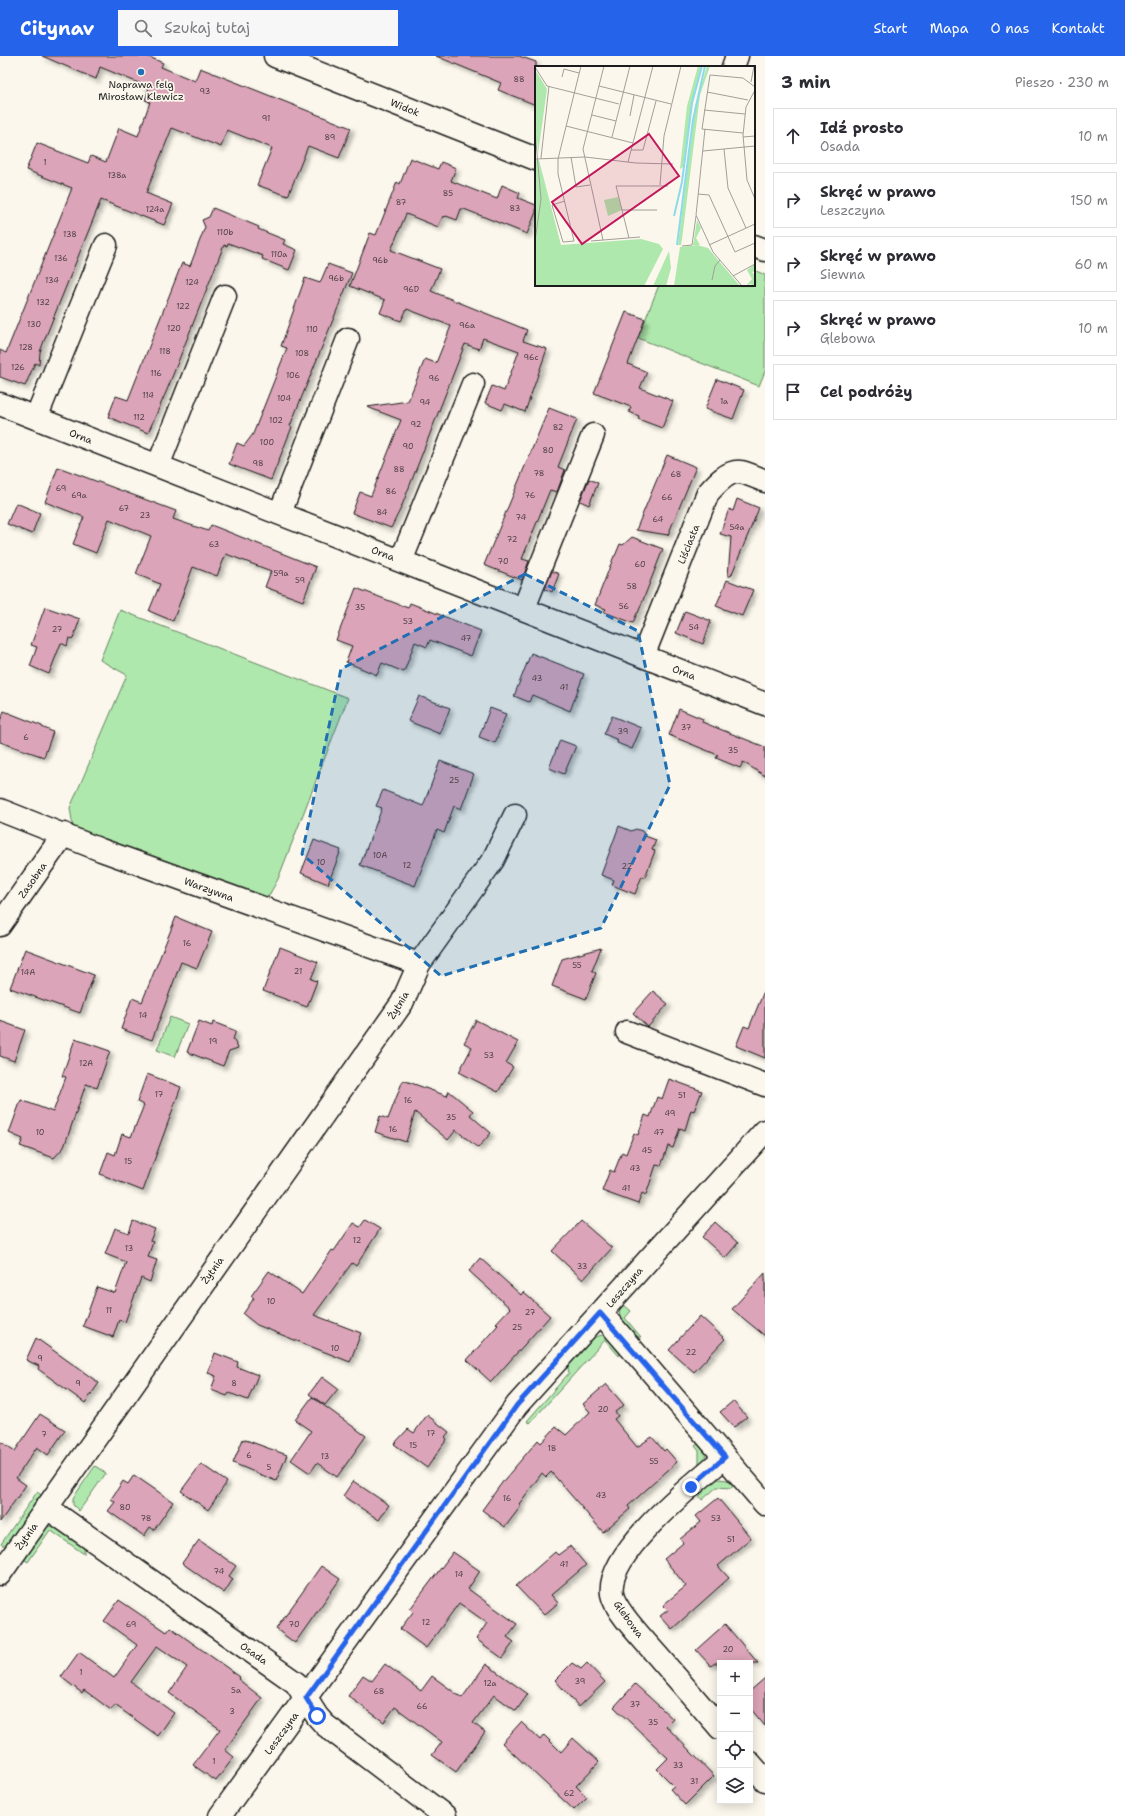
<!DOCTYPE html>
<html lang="pl">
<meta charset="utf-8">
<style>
body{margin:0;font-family:"Shantell Sans",sans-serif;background:#f7f7f7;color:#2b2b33}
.controls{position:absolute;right:12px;bottom:12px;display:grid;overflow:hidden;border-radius:0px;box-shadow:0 2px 10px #0003}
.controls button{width:36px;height:36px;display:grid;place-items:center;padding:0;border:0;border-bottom:1px solid #e1e1e2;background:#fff;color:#2b2b33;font:20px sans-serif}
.stop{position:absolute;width:12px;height:12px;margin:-9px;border:3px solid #2563eb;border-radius:50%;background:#fff}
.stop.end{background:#2563eb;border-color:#fff;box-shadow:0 1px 4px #0008}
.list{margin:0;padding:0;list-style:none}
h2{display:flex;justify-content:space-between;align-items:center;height:52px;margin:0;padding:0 16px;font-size:17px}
h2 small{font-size:13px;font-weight:400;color:#7c7c81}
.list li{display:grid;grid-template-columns:26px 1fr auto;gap:12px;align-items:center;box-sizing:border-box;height:56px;margin:0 8px 8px;padding:0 8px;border:1px solid #e1e1e2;border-radius:0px}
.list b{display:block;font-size:15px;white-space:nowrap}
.list p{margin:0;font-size:13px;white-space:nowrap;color:#7c7c81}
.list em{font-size:13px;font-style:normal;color:#7c7c81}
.icon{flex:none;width:22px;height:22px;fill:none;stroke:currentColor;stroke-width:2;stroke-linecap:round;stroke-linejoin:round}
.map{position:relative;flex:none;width:765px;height:1760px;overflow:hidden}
header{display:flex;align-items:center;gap:24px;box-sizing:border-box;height:56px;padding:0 20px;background:#2563eb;color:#fff}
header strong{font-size:19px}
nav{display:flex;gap:22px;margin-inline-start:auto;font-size:14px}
.search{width:280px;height:36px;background:#f7f7f7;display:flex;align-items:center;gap:10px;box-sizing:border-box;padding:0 14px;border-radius:0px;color:#7c7c81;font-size:15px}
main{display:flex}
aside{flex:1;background:#fff}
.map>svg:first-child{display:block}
.green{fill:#afe8ac;stroke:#668264}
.building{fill:#dca4b8;stroke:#1c1c1c;filter:url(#shadow)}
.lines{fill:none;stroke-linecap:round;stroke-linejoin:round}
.minor-casing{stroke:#1c1c1c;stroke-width:25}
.minor{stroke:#fbf7ec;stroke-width:22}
.route{stroke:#2563eb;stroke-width:5}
.marked{fill:#1f6fb2;fill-opacity:0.2;stroke:#1f6fb2;stroke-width:3;stroke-dasharray:8 5;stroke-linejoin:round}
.poi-dot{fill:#1f6fb2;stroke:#fbf7ec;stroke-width:1.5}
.labels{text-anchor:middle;stroke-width:3.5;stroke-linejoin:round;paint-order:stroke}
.number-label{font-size:8px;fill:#4c3e43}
.poi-label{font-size:10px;fill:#1c1c1c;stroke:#fbf7ec}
.street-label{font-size:10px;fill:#1c1c1c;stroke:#fbf7ec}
.inset-river{fill:none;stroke:#8ddaeb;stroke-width:2}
.inset-road{fill:none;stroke:#a29f99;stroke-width:1}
.view{fill:#c2185b;fill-opacity:0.15;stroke:#c2185b;stroke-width:2}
.inset-edge{fill:none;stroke:#1c1c1c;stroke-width:2}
</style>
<header>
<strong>Citynav</strong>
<div class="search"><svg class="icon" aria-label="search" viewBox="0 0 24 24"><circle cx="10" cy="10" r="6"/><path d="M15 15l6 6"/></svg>Szukaj tutaj</div>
<nav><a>Start</a><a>Mapa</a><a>O nas</a><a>Kontakt</a></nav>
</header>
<main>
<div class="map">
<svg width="765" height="1760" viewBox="0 0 765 1760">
<defs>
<filter id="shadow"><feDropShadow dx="3.5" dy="3.5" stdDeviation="2" flood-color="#0004"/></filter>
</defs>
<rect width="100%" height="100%" fill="#fbf7ec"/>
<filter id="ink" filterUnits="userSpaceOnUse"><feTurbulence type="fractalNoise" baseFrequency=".025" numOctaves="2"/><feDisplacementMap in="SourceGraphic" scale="8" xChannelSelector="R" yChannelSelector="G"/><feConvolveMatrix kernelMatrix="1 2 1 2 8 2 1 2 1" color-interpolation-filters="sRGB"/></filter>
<g filter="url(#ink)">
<path class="green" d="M754 214 765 219V315L759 330 638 282 659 229H754Z
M120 554 348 642 278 823 267 843 73 771 70 752 127 619 100 604Z
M170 961 188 968 175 1001 157 994Z
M620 1249H624L631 1255 625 1262 641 1281H634L619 1263Z
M602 1279 609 1281 621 1294 619 1300 605 1284 530 1367 527 1365 569 1317 567 1308 589 1283Z
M699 1387 705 1394C708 1408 695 1415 686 1424L684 1421 699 1409V1395L695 1390Z
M95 1410 106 1417 79 1455 73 1449V1442Z
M719 1423 727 1424 734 1430 731 1432 717 1431 702 1444 697 1437 711 1425Z
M37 1436 44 1441 8 1493 1 1488Z
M57 1469 84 1487V1498L50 1474 28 1506 20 1501 46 1471Z"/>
<path class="building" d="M42 0H147L163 7 161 11 195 25 200 12 351 72 339 102 308 90 288 140 257 129 272 92 227 74 221 91 172 72 146 137 173 148 164 169 101 144 44 285 40 296 39 309 35 307 25 330 0 321V294L6 297 72 132 26 114 37 87 88 107 91 100 106 106 119 72 138 80 150 46 145 44 149 32 146 30 100 11 96 23Z
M436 0H519L536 6V49L498 34 501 27Z
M410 102 438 113 441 106 456 112 451 125 497 143 502 129 520 137 518 142 536 149V156L527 178 464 153H461L457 164 446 160 445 161 443 160 438 171 406 158 391 194 440 213 431 235 527 274 523 285 547 293 525 356 505 348 502 354 485 347 492 330 504 335 519 295 483 282 479 293 465 288 401 452 391 472 352 457 360 436 371 440 401 364 367 351 408 345 425 303 436 307 451 270 407 253 401 265 380 257 385 244 350 230 370 177 376 179 397 126 400 128Z
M213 152 259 171 258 173 285 184 283 188 297 194 289 214 262 203 263 200 228 187 227 190 224 189 167 334 148 377 108 361 116 340 128 344 182 207 190 210 205 171 202 164 209 161Z
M328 208 352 217 290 370 292 371 271 424 229 408 237 387 244 390 253 378 287 292 281 290 305 222 320 227Z
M626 256 645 263 628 308 647 316 640 332 673 345 662 372 638 363 639 360 629 356 631 351 594 337Z
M717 323 744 334 733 363 705 353Z
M549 352 577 363 558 411 565 414 557 436 550 434 522 503 529 505 522 524 484 509Z
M667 399 696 411 668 479 636 474Z
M58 411 176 455 173 463 208 475 211 469 316 511 303 545 265 531 271 515 226 498 217 520 193 511 173 565 149 555 160 528 136 518 151 480 109 463 96 497 73 488 84 461 45 446Z
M589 423 598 427 589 449 580 445Z
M737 443 759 452 731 520H728L731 481 720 478 729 453 733 455Z
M16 447 40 457 32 478 7 468Z
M632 481 663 493 638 557H637L633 567 604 556 606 553 595 549 614 500H615L620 488 623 489Z
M552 515 559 518 552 536 545 533Z
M727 524 753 534 742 560 716 550Z
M356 532 408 552 410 547 481 575 471 600 430 584 427 591 415 586 404 616 382 607 377 619 346 606 352 590 336 584Z
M45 551 80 563 73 583 69 582 67 590 61 587 49 618 30 610 37 591 31 589Z
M685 555 711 565 703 588 676 577Z
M531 597 584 618 570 655 532 639 529 646 514 640Z
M419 640 450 652 440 678 408 665Z
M490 652 506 658 495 687 479 681Z
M679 653 703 663 702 666 765 691V720L743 706 740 712 716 702 718 699 669 679Z
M4 655 42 670V671L53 676 44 701 0 686V665Z
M612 660 641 672 632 693 617 687 618 684 604 678Z
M560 684 576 690 564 718 549 712Z
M440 705 474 718 461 753 454 750 444 777 437 774 415 830 360 809 382 752 376 750 383 734 423 750Z
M619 770 631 775 636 773 642 775 645 780 656 784 652 794 655 795 645 821 642 820 635 838 612 829 614 824 601 819Z
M314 784 341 794 328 828 301 817Z
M176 861 212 876 197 912 181 906 152 984 121 973 132 942 142 946Z
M280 891 318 906 311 923 317 925 307 951 263 935Z
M601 892 592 915 596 917 586 943 552 930 562 903Z
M25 893 94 919 80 957 10 932Z
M653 935 668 948 648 971 633 957Z
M764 935H765V1002L736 990 744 970 749 972Z
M476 964 518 986 506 1007 513 1011 498 1036 459 1016 472 991 464 987Z
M0 965 25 974 14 1005 0 1000Z
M199 965 212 970 213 966 236 975 233 983 238 992 229 995 223 1010 187 996Z
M75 983 110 995 97 1032 86 1028 64 1091 54 1102 20 1090 23 1083 9 1077 21 1044 53 1056 66 1021 62 1020Z
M147 1018 181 1031 143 1135 100 1118 108 1096 115 1099 122 1078 131 1081 144 1049 137 1046Z
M669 1023 702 1035 694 1055 691 1054 685 1074 680 1072 673 1092 668 1090 661 1110 656 1109 646 1139 642 1137 638 1148 602 1135 610 1114 614 1116 622 1096 626 1098 634 1077 638 1079 645 1059 650 1061 657 1041 662 1043Z
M403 1024 447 1040 449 1035 473 1055 470 1059 491 1077 478 1092 456 1074 448 1084 415 1056 406 1086 375 1076 380 1060 388 1063Z
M365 1164 380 1173 356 1210 352 1207 314 1259 361 1277 350 1306 257 1269 243 1258 254 1242 251 1240 269 1215 302 1238 332 1194 334 1195 353 1167 360 1171Z
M133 1165 155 1173 150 1185 153 1186 148 1201 157 1204 150 1226 141 1222 125 1266 119 1264 113 1281 83 1270 97 1231 115 1237 126 1206 105 1198 115 1172 129 1177Z
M581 1165 612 1192 583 1224 552 1195Z
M715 1166 738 1187 725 1202 702 1181Z
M480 1202 521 1239 523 1236 550 1260 491 1326 467 1304 498 1269 496 1267 510 1252 469 1215Z
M765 1217V1280L732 1253Z
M700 1260 725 1283 694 1316 669 1294Z
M36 1282 99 1327 85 1347 38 1313 39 1310 26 1304Z
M215 1297 238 1306 237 1311 258 1319 248 1344 229 1337 227 1340 211 1334 216 1320 208 1317Z
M322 1321 338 1333 325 1349 309 1338Z
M606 1328 624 1349 615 1356 618 1360 614 1363 637 1391 652 1381 664 1395 666 1393 677 1406 628 1450 630 1453 603 1476 551 1416 546 1421 542 1417 519 1448 521 1450 505 1471 482 1454 504 1424 538 1384 541 1387 556 1371 566 1379 590 1356 583 1348Z
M312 1341 366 1380 337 1421 317 1407 310 1417 291 1404 311 1375 295 1364Z
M733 1345 747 1361 734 1371 720 1356Z
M40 1358 65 1374 48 1399 37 1391 16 1422 26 1429 0 1466V1385L15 1395Z
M427 1359 449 1376 445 1381 447 1383 427 1412 394 1388 408 1373 414 1377Z
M243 1383 287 1399 276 1425 233 1407Z
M201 1408 227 1426 208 1454 181 1435Z
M134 1419 173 1446 154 1474 150 1471 144 1480 108 1455 115 1446 111 1443 123 1425 128 1428Z
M353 1425 389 1449 379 1464 343 1440Z
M718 1442 751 1482 718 1510 729 1522 672 1573 660 1560 668 1554 663 1549 686 1530 664 1503 683 1487 680 1483 701 1466 696 1460Z
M199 1484 236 1510 229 1520 233 1523 224 1537 182 1507Z
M570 1490 586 1509 551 1539 558 1547 544 1559 516 1530 555 1496 558 1499Z
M453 1496 480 1515 468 1533 517 1568 507 1581 514 1586 502 1602 476 1583 487 1567 459 1547 426 1592 400 1573 413 1556 410 1553Z
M321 1510 340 1523 295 1587 276 1573Z
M119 1544 166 1576 170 1571 240 1621 238 1623 262 1642 225 1694 234 1701 216 1725 193 1709 220 1673 169 1637 187 1611 157 1590 131 1626 174 1657 158 1680 115 1649 111 1654 84 1634 82 1637 61 1621 79 1596 114 1622 137 1589 104 1565Z
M725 1568 758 1607H715L711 1610 696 1594Z
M572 1607 581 1613 587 1607 605 1626 579 1651 555 1624Z
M385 1608 421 1635 432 1620 462 1642 486 1608 528 1638 516 1655 494 1639 473 1667 485 1676 456 1716 432 1699 442 1686 395 1651 384 1666 348 1640 363 1619 372 1625Z
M765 1622V1670L750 1652V1635Z
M635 1628 673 1663 666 1670 714 1720 685 1749 670 1733 674 1730 657 1713 668 1702 614 1651Z
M521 1666 540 1684 544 1679 561 1696 573 1682 599 1706 576 1730 587 1741 574 1754 502 1687Z"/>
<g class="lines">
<g class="minor-casing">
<path id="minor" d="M275 0 536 103
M733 11 737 0
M754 190 765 194
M0 348 765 648
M36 362 106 189
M158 410 225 240
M280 457 348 283
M401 505 473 328
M524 552 593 379
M643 600 708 437C716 428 728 414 741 416 749 418 758 422 765 425
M0 754 101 794 419 908
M0 869 64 778
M627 976 765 1029
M601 1257 765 1448
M46 1451 296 1627 317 1660 325 1669 445 1760
M0 1518 402 947 419 908 493 804 515 759
M720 1672C699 1648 678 1623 656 1598 644 1584 615 1555 612 1538 605 1497 696 1426 725 1401
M750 1707 765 1724
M220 1760 517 1349 765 1075"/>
</g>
<use href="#minor" class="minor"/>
</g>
</g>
<g class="lines" filter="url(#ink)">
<path class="route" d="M317 1660 306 1642 517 1349 600 1257 725 1401 691 1431"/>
</g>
<path class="marked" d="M525 518 638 575 670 729 601 872 441 920 302 798 341 613Z"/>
<circle class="poi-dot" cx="141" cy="16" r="4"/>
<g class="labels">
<g class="number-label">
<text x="519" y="26">88</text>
<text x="205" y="38">93</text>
<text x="266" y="65">91</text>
<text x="330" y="84">89</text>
<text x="45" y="109">1</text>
<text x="117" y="122">138a</text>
<text x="448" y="140">85</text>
<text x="401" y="149">87</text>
<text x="515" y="155">83</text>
<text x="155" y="156">124a</text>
<text x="225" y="179">110b</text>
<text x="70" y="181">138</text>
<text x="279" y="201">110a</text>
<text x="61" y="205">136</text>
<text x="380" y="207">96b</text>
<text x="336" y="225">96b</text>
<text x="52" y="227">134</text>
<text x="192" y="229">124</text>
<text x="411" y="236">96D</text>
<text x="43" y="249">132</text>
<text x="183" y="253">122</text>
<text x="34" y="271">130</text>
<text x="467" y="272">96a</text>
<text x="174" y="275">120</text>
<text x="312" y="276">110</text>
<text x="26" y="294">128</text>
<text x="165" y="298">118</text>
<text x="302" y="300">108</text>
<text x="531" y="304">96c</text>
<text x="18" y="314">126</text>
<text x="156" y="320">116</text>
<text x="293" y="322">106</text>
<text x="434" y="325">96</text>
<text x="148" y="342">114</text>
<text x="284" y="345">104</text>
<text x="724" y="348">1a</text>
<text x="425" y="349">94</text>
<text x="139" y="364">112</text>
<text x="276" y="367">102</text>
<text x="416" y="371">92</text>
<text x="558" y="374">82</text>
<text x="267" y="389">100</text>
<text x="408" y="393">90</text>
<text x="548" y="397">80</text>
<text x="258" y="410">98</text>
<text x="399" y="416">88</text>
<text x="539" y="420">78</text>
<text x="676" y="421">68</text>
<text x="61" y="435">69</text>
<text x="391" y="438">86</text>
<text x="79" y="442">69a</text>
<text x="530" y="442">76</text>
<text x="667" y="444">66</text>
<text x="124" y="455">67</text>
<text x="382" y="459">84</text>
<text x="145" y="462">23</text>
<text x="521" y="464">74</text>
<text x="658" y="466">64</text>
<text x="737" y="474">54a</text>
<text x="512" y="486">72</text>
<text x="214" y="491">63</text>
<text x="503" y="508">70</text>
<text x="640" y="511">60</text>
<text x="281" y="520">59a</text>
<text x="300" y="527">59</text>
<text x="632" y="533">58</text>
<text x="624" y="553">56</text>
<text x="360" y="554">35</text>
<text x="408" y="568">53</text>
<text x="694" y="574">54</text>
<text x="57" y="576">27</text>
<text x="466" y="585">47</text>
<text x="537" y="625">43</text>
<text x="564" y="634">41</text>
<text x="686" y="674">37</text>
<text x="623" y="678">39</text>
<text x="26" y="684">6</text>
<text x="733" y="697">35</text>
<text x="454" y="727">25</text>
<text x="380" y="802">10A</text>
<text x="321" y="809">10</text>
<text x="407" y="812">12</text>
<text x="627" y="813">22</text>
<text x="187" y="890">16</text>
<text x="577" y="912">55</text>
<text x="298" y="918">21</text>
<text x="28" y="919">14A</text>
<text x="143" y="962">14</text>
<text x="213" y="988">19</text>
<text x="489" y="1002">53</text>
<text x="86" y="1010">12A</text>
<text x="159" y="1041">17</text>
<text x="682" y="1042">51</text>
<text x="408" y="1047">16</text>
<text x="670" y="1060">49</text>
<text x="451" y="1064">35</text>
<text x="393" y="1076">16</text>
<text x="40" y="1079">10</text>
<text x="659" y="1079">47</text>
<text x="647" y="1097">45</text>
<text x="128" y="1108">15</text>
<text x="635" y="1115">43</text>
<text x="626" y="1135">41</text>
<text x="357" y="1187">12</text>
<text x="129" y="1195">13</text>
<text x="582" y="1213">33</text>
<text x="271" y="1248">10</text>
<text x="109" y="1257">11</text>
<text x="530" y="1259">27</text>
<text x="517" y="1274">25</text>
<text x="335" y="1295">10</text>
<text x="691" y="1299">22</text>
<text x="40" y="1305">9</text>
<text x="78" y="1330">9</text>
<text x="234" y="1330">8</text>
<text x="603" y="1356">20</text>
<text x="431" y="1380">17</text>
<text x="44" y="1381">7</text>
<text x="413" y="1392">15</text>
<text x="552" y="1395">18</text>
<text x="249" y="1402">6</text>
<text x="325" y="1403">13</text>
<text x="654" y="1408">55</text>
<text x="269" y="1414">5</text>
<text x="601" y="1442">43</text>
<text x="507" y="1445">16</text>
<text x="125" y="1454">80</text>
<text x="146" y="1465">78</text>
<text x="716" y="1465">53</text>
<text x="731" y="1486">51</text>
<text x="564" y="1511">41</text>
<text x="219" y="1518">74</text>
<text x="459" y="1521">14</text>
<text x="426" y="1569">12</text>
<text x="131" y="1571">69</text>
<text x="294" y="1571">70</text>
<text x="728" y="1596">20</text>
<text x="81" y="1619">1</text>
<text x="580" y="1628">39</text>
<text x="490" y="1630">12a</text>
<text x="236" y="1637">5a</text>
<text x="379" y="1638">68</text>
<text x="635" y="1651">37</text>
<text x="422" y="1653">66</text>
<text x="232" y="1658">3</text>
<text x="653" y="1669">35</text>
<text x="214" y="1708">1</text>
<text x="678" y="1712">33</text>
<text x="694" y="1728">31</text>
<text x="569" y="1740">62</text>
</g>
<g class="poi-label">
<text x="141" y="32">Naprawa felg<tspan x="141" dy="12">Mirosław Klewicz</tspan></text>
</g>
<g class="street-label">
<text transform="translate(405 51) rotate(22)" y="4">Widok</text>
<text transform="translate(81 380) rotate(22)" y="4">Orna</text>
<text transform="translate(688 488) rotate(-68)" y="4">Liściasta</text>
<text transform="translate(383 497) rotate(21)" y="4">Orna</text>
<text transform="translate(684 616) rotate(21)" y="4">Orna</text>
<text transform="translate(32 824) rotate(-55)" y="4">Zasobna</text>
<text transform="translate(209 833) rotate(20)" y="4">Warzywna</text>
<text transform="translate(398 949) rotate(-59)" y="4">Żytnia</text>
<text transform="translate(212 1214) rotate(-55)" y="4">Żytnia</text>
<text transform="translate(624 1231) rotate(-49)" y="4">Leszczyna</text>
<text transform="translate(26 1480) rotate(-55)" y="4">Żytnia</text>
<text transform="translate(629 1563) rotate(54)" y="4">Glebowa</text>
<text transform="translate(254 1597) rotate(35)" y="4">Osada</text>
<text transform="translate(281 1677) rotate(-54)" y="4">Leszczyna</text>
</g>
</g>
<g transform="translate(535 10)">
<rect width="220" height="220" fill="#fbf7ec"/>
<path d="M163 0H166L157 36 148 101 145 103 152 40ZM172 0H175L165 29 147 173 146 179H143L160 40ZM1 5 12 23 3 88 2 73 0 88ZM0 93 4 94 26 179 106 173 124 178 128 183 109 220H0ZM83 131 87 144 73 150 69 134ZM162 154 166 162 161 172 165 179H158ZM162 179 173 182 205 220H139L145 181ZM134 185 136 202 131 220H118ZM220 198V205L217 206 220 210V220L215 218 211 220 217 213 212 204Z" fill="#afe8ac"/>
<path class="inset-river" d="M139 150 147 116 157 37 167 0M142 179 158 54 170 0"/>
<path class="inset-road" d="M0 1 12 20 84 38M27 11 29 3 44 7M216 16 219 0M64 20 136 38M220 24 211 41 208 69 212 114 220 133M172 26 213 34M169 44 210 48M57 49 81 55M95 50 99 29M31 60 98 77M170 63 161 149 178 186 207 220M0 65 6 133 0 175M208 67 167 63 175 9 208 12 220 21M77 71 95 0M208 71 220 70M189 83 193 122 211 162M96 84H108L121 35M168 85 220 80M36 91 41 121 55 119M6 92 14 20M1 93 50 91 101 97 138 98M93 96 118 0M125 119 129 70 146 0M163 128 174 129 200 186 220 177M30 135 17 139 28 176 39 175 23 108V93L46 0M87 144H122M94 172 81 120H133M68 174 48 83 69 0M56 175 105 171M174 179 220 158M147 180 157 179 161 150M198 210 220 198M177 214 180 200 185 194"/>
<path class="view" d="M114 68 144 110 47 178 17 136Z"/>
<rect width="220" height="220" class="inset-edge"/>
</g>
</svg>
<div class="controls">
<button>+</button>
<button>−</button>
<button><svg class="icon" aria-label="locate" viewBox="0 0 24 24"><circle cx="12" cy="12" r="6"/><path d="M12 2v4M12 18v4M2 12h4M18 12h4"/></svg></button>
<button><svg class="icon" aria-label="layers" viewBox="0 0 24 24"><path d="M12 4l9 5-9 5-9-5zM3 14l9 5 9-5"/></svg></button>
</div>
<div class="stop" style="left:317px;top:1660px"></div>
<div class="stop end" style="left:691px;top:1431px"></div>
</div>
<aside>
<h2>3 min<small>Pieszo · 230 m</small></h2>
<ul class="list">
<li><svg class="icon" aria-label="ahead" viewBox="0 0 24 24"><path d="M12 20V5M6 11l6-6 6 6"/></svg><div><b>Idź prosto</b><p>Osada</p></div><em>10 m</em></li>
<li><svg class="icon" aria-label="right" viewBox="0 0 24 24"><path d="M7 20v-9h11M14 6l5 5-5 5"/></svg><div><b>Skręć w prawo</b><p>Leszczyna</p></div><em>150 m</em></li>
<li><svg class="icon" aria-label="right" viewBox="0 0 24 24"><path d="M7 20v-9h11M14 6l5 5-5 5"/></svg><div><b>Skręć w prawo</b><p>Siewna</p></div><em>60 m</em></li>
<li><svg class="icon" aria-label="right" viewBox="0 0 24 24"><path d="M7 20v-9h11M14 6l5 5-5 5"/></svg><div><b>Skręć w prawo</b><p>Glebowa</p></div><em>10 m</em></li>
<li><svg class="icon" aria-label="arrive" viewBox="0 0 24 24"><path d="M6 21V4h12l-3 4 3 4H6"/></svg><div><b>Cel podróży</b></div></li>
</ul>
</aside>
</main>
